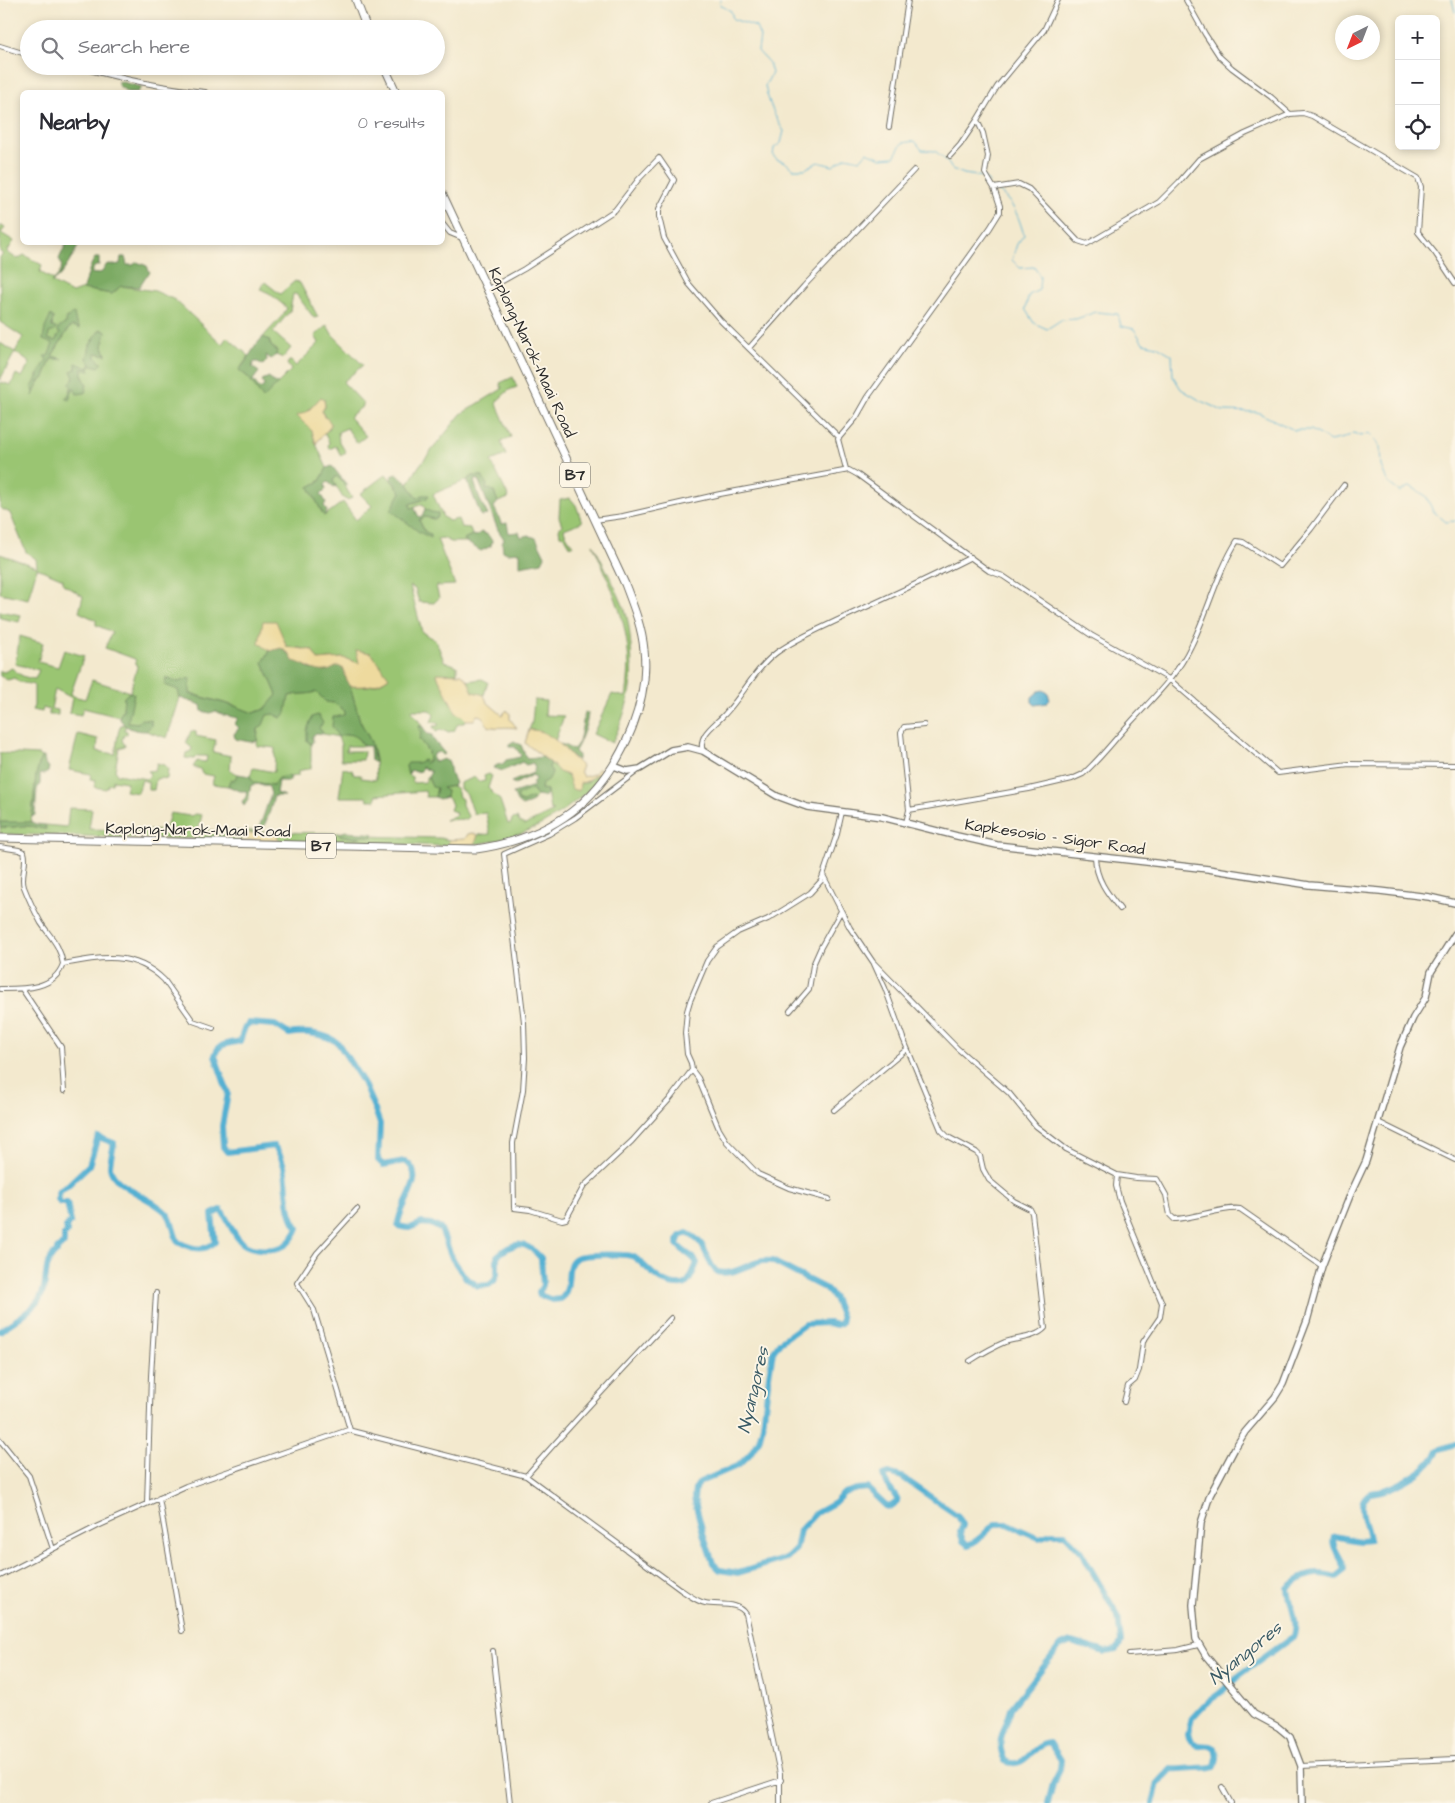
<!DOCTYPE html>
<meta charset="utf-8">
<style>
body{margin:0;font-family:"Architects Daughter",sans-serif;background:#f7f7f7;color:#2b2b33}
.controls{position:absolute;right:15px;top:15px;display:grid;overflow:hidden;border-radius:8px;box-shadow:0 2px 8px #0003}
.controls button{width:45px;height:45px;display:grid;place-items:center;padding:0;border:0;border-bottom:1px solid #e1e1e2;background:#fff;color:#2b2b33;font:25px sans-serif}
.compass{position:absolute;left:1335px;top:15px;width:45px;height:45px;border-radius:50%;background:#fff;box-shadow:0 2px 8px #0003;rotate:222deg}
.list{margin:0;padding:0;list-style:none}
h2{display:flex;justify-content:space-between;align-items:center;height:65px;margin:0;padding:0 20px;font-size:21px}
h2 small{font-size:16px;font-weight:400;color:#7c7c81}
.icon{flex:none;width:28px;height:28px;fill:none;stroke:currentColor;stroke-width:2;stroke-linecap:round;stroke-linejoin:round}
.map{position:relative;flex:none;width:1455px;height:1803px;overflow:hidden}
.search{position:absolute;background:#fff;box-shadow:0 2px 8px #0003;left:20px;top:20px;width:425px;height:55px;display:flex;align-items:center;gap:12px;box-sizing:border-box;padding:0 18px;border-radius:28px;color:#7c7c81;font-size:19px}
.panel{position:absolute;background:#fff;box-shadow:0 2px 8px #0003;left:20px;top:90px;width:425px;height:155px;border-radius:8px}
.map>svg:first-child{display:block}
.green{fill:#9ac572;stroke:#62784e;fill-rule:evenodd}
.forest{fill:#7baa64;stroke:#536a48}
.sand{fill:#eeda9e;stroke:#8c8264}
.water{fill:#54b0d2;stroke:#406e7e}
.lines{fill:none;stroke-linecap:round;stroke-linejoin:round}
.stream{stroke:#54b0d2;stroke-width:1}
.river{stroke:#54b0d2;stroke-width:6}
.street-casing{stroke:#716e64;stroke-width:6}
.secondary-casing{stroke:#716e64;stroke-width:8}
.highway-casing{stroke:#716e64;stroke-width:9}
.street{stroke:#fff;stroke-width:4}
.secondary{stroke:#fff;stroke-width:5.5}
.highway{stroke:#fff;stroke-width:7}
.labels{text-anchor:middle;stroke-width:4;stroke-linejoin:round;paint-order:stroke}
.shield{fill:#fcf5e5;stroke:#6a6863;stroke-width:1}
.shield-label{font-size:15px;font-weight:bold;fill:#2b2b2b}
.street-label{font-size:16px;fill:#2b2b2b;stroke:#fcf5e5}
.water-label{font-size:18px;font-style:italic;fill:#395a65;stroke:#fcf5e5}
</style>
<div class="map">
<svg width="1455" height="1803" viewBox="0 0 1455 1803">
<rect width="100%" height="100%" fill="#fcf5e5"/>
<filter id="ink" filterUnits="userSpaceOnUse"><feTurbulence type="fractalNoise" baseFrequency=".02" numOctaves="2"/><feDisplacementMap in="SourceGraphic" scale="10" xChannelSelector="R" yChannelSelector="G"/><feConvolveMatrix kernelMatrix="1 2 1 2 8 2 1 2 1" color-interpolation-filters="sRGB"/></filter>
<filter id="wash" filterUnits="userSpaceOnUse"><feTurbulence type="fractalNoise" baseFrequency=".0096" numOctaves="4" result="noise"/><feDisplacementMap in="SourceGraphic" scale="20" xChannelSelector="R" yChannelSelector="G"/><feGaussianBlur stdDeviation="1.12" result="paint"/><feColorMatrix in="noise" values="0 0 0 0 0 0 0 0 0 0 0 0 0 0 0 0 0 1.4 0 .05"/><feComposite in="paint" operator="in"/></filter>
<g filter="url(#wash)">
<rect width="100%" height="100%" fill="#f3e9ce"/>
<path class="green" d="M0 225 5 228 1 233 14 241 7 252 17 259 24 255 42 265 40 272 54 280 51 282 72 293 83 289 112 294 121 286 155 291 175 300 222 344 227 337 249 356 239 370 249 378 263 398 291 370 287 364 289 361H291L296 366 319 343 315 336 327 325 332 334 363 365 343 382 363 403V406L349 417 366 436 357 443 347 428 338 432 339 442 346 452 341 456 336 446 329 449 328 446 329 442 324 433 330 429 322 411 325 406 324 399 321 397 308 411 297 416 312 431 316 444 327 468 320 481 309 487 324 516 343 502 356 520 372 506 360 494 386 474 401 492 425 532 419 520 425 517 434 519 438 517 425 509 423 504 411 508 410 504 426 499 423 495 417 498 408 484 419 466 461 414 502 389 500 383 513 377 517 387 509 390 496 402 511 437 501 442 506 455 491 461 509 498 498 502 494 492 486 490 482 476H473L467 480 433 494 443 517 449 521 458 519 461 527 470 528 472 535 464 539 466 542H451L443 538 437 539 455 585 436 586 439 598 434 603 419 602 415 589 410 586 422 632 436 641 444 661 457 666V673L436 674 447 692 449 701 466 720 464 723H461L457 725 454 731 448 732 445 730 443 731 440 730 436 732 433 726H438V723L431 722 434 715 430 710H411L423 727 420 726 419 729 422 733 419 739 428 751 429 761C423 765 413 764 406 766L408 775 412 777 413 783 426 782V777H428L430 783 437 787 435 797H426L425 791 376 795V800H368L366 797H339L343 768 352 770 354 775H361V778L376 780 375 759 371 742 360 721 350 686C365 687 377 687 389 677L359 663 343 658 318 660 312 650 259 642 270 651 263 662 277 695 265 709 253 713 235 706 178 690 180 698 167 738 146 731 151 726V720L138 723 127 722 134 694 130 692 124 697 123 710 119 717 83 708 81 715 69 713 72 698 55 689 51 709 58 710V715H49V710L43 708 42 712 32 710 34 706V685L19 682 14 678 8 680 0 676V671L4 672 12 668C19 675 25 678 35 679L39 670 15 664 20 636 43 643 38 662 58 667 64 650 84 656 71 693 73 696 85 699 92 680 130 692 137 667 135 659 105 648 112 632 96 625V620L79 612 83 596 63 584V579L37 568 28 599 0 593V554L37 567 36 559 26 552 10 513 0 508V382L11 385 16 374 22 377 30 363 15 352 0 380V343L15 352 23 337 0 322V257L3 254 0 252ZM53 317 52 327 55 328 49 333 48 339 55 341 65 324 76 323 80 329 73 326 69 328 52 356 61 359H51L44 378 39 382 33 394 32 387 37 380V375L42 370 54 344 43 339ZM100 329 106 332 103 346 106 355 96 353V357L89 368 91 364 90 345ZM77 364 88 368 81 369 82 375 87 385 74 388 68 400Z
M295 281 300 283 318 317 314 318 296 294H293L290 311 273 332 291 348 283 358 276 355 277 350 271 346 269 340 263 337 282 316 287 308 269 293 260 289 265 282 280 294Z
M336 476 341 480 352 498 347 500 343 498 333 481Z
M570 498 576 505 582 522 564 529 565 533 573 546 571 547 564 536 560 535 559 529 562 525 559 517 560 500Z
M593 544C604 566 616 587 625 610 629 622 630 635 631 647 634 685 628 709 612 743L593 734 612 694 626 697C636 636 616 599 593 544Z
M0 611 21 615 19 622 0 618Z
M482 679 488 682 484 695 472 692 468 681Z
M316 692 326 702 334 703 345 710 344 715 332 726 337 732C349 734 357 734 363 746H347L346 751H364L363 760H341V745L338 737 324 734 319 728 320 717 318 715 312 717 307 741 311 744V768L298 771V776L278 778 273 785 253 782 250 776 253 768 274 772 275 748 257 746 258 729 263 725 266 715 274 714 281 718 286 713 289 696C299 693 307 695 316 692Z
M534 700 546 701 545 715 564 716 555 741 534 730H529L532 722Z
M122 724 126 726 124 730 127 731V734L124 735 122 740 125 746 119 748 115 770 117 774 147 779 150 775 148 771 155 770 157 763 164 765 168 768 167 779 160 778 156 779 154 790H148V782L142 780 138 793 125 791 127 782 113 780 112 784H109L106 789 94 787 96 780 90 779 91 774 69 770 78 734 98 739 97 751 115 754C118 744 116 732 122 724Z
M191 731 196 732V736L216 740 213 752 231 756 230 771 238 774 234 780H230L228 786 212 784 214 776 202 774 200 769 193 767 197 761 206 762 207 756H197L194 759 185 758 186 753 191 751 192 748 186 743Z
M0 753 39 755 41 757 36 775 31 822 29 824 0 822Z
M551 763C556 769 577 785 585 783 590 781 593 776 598 774L601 778C561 817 531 837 475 844L478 835 490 834 486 813 474 814 467 795 460 789V783L475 777 479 782 485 781 484 776 489 774 492 776 488 788 500 800 508 824 511 823 512 819 517 818 519 822 525 825 554 811 550 810 547 790 541 789 542 783Z
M453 786 457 789 459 797 462 799V805L468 816 467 819 445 820 456 815 455 812 450 810 452 805 450 800 446 797 447 791 442 788Z
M530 789H533L536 796 534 800 531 798 523 803 519 801 517 795Z
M69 808 92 809 89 829 165 831 170 813 190 816 196 814 202 815 198 830 257 831 256 833H246L242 840 0 834V827C10 829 19 825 29 826 35 826 39 829 46 829L45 825 67 827Z
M261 832 339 833 340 835 355 838 364 836 440 838 449 840 448 846 279 841 277 834H261Z"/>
<path class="forest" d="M118 81 142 87 138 92H127L118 85Z
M67 242 80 243C74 253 62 279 51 282 59 276 65 268 59 259Z
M121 257H125L127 265H133L137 262 147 266 150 273 146 276 139 287 121 286 112 294 83 289C88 278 88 268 95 258H99V265L94 267 91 273 97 274 102 272 107 264 113 265 120 264Z
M74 313 76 323 80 329 73 326 69 328 52 356 63 359H51L44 378 39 382 33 396 32 387C35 382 36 380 38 375 40 370 44 365 47 360L44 356H48L53 344 43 340 45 328 51 315 53 317 52 327 56 328 55 331 49 333 48 339 55 341 60 333 58 332V328L65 324 66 318Z
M100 329 106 332 103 346 106 355 96 353V357L102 364 99 367 92 365 89 368 90 371 82 369V375L87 385 85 393 77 394 74 388 69 400 65 398 68 396 72 387 69 384 74 378 71 371 76 369V363L88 368 91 364 87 359 90 345Z
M263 337 269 340 271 346 277 351 276 355 271 359 266 355 267 360 263 365 258 362H254L252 367 259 372 253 380 260 389 264 386 262 380 269 377 273 382 279 383 263 399 249 378 239 370C249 359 252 348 263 337Z
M332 466 347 485 345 487 341 480 336 476 333 481 336 486 334 487 328 482 325 485 326 489 321 494 326 502 324 506 327 511 324 516 309 487 320 481 327 468Z
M397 474 408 484 417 498 423 495H429L426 499 421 500 410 504 411 508 414 507 419 517 422 516 425 509 431 512 438 513V517L434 519 425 517 419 520 425 532 431 534V538L419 532 391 510 401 492 391 479 393 475Z
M473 476H482L487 485 486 490 490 489 494 492 498 502 494 507 502 524 507 523 509 533 519 532 521 537 528 535 536 538 545 556 542 562 520 566V552L507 553 503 551 502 543 504 539 498 530 478 479 474 481 480 500 488 515 481 516 467 480Z
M481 532 488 535 492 541 491 546 481 551 466 542 464 539 472 535 476 536Z
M281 648 310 669 326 671 338 665 344 669 345 676 350 686 360 721 371 742 375 763 371 760 370 746H363C357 734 350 732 338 737L332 726 333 717 344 715 345 711 334 703 326 702 316 692C307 695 299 693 289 696L286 713 282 718 274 714 267 715 263 725 258 729 257 741 250 742 235 739 234 734 239 728 235 724 238 718 223 715 216 711 210 713 202 711 201 705 180 698 178 690 165 685 166 678 178 682 190 678V694L235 706 253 713 265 709 277 695 263 662 270 651Z
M130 692 134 694 128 722 138 723 141 719 151 720V726L146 731C134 731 124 728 119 717L123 710 124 697Z
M585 712 588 713C588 722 580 743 575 751L578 755V760C570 756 566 750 559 744L564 745 573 750 579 742Z
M318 715 323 723 319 728 324 734 316 733 312 736 313 742 311 744 307 741V730L312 717Z
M419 726 423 727 427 734 432 735 433 739 445 754 442 755 439 752 433 754 432 760 436 762 443 759 449 762 451 775 455 783 453 786 442 788 447 791 446 797 439 799 435 797 437 788 432 787 428 777 431 772 422 767 421 771 416 772 411 770 408 775 406 766 408 763H417L424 760 425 763 429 761 428 751 419 739 421 733 419 729Z
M514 741 521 745 527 759 542 757 551 763 549 767 552 773 549 779 542 783 541 789 547 790V794L543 797 536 796 533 789 517 795 519 801 523 802 531 798 534 800 531 803 522 806 517 802 513 793 534 786 532 783 536 778 532 775 515 784 511 782 533 773 535 768 533 763 526 765 522 762 503 771 493 768 497 765 503 764 506 760 520 757 521 755 515 747H509V744Z
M41 757H44L45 764 49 767 48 772 45 774H40V784L37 789 35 815 32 817 36 775Z
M238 774 250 776 253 782 273 785 278 778 287 776 291 778 289 781H278L276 793 285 796H274L270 811 261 834 256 833C263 820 266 807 271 794L269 787 260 784 251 785 248 800 244 806 242 801 246 797 247 791H240L228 786 230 780H234Z
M0 822H31L36 824 45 825 46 829C40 829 35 826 29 826 19 825 10 829 0 827Z
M346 831C356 834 365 832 374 834L373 837 364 836 355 838 339 835V833Z"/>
<path class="sand" d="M321 397 324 399 325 406 322 411 324 417 328 419 331 424C328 432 320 436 316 444L312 431 297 416 308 411Z
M263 621H276L287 647 312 650 318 660 343 658 359 663 356 650 371 653 389 677C377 686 365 687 350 686L345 676 344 669 338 666C335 667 330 671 326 671 314 673 304 663 293 661L290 654 281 648 270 651 259 643Z
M436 673 462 674 468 681 473 692 484 695 487 702 502 715 507 710 510 714V719L517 728C506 726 498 729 488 726L482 716 477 715 474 720H466L462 716 456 713Z
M529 730C546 729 560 743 570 755 573 759 578 761 582 766L580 771 583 777 594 774 598 769H603L606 772 601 778 598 774C591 776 590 782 580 783L579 791 572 789 568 775 559 772 551 763 525 743Z
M246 833 277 834 279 841 242 840Z
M472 833 478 835 475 844 448 846 449 840 465 839 468 834Z"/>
<path class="water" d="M1043 690 1048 693 1050 700 1047 703 1035 705 1032 702V697L1039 691Z"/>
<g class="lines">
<path class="stream" d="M721 0 720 5 731 11 733 19 756 27 760 37 758 51 769 63 772 73 765 86C768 100 775 119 784 131L781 143 774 148 773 156 778 160 785 162 793 169H805L818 162 833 166 846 157 860 160 867 152 881 158 894 157 902 143 915 141 922 150 935 151 946 160 952 169 964 174 984 177 989 183
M1452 0 1455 12
M996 189C1014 203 1018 215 1024 235L1017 244 1012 260 1020 268 1034 267 1040 276 1039 290 1029 295 1025 309 1034 323 1047 329 1061 320 1076 319 1096 312 1118 314 1121 326 1134 329 1143 343 1157 346 1172 355 1173 376 1181 389 1201 401 1223 411 1257 412 1294 430H1311L1330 441 1344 438 1354 433 1360 436 1370 433 1380 447 1381 466 1388 483 1400 492 1410 486 1426 496 1433 511 1446 522 1455 521"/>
<path class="river" d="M0 1331C14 1320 38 1309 43 1291 48 1276 43 1261 57 1252V1249L64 1243V1235L67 1232 66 1226 71 1222 67 1203H60L58 1199 59 1191 67 1186 89 1165 98 1137 114 1143C113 1150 110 1159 110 1167 112 1188 156 1198 169 1216 173 1223 174 1234 178 1242 190 1248 204 1253 215 1242L212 1214 221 1210C229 1220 232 1234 242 1243 252 1251 276 1252 287 1244 292 1239 295 1235 298 1228 280 1206 294 1169 274 1146L227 1152 223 1147 222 1126 228 1093 215 1056C217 1043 229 1044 240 1041L245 1027 249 1023 275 1025 289 1034C305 1031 326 1034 338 1043L363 1082 375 1110 380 1124 378 1160 383 1165 405 1161C430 1177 397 1206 398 1226L409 1228 422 1223 431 1224 441 1229 452 1258 465 1277 478 1286 489 1285 494 1281 497 1274V1256C514 1241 526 1240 541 1258L543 1285 539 1292 540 1295 552 1300 561 1299C574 1286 563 1265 576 1258 583 1254 628 1253 634 1257 648 1267 656 1282 675 1285 678 1285 682 1286 686 1284 691 1279 694 1270 697 1263 692 1254 682 1252 677 1244L680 1236 687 1233C710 1244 703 1259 717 1272 736 1277 753 1258 772 1261L826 1289 834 1298 842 1318 841 1323 836 1325 829 1323 805 1324 780 1342 773 1352 769 1375 763 1425 759 1440 750 1454 739 1465 700 1482 695 1489 694 1498 703 1533 713 1563 720 1570 738 1573 787 1558 796 1549 800 1530 816 1513 834 1503 844 1493 857 1489 867 1488 886 1506 890 1507 898 1501C894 1492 885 1485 883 1475L889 1473 902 1477 958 1516 963 1525 960 1532 963 1541 968 1545C981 1540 985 1532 995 1524H1008L1039 1538 1051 1534H1065L1080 1550 1118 1616 1121 1642 1117 1650 1105 1652 1071 1642 1059 1647 1011 1708C1006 1729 994 1739 1005 1761 1027 1771 1030 1744 1050 1743L1061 1760 1060 1770 1053 1784 1048 1803
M1153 1803 1158 1783 1171 1769C1180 1770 1187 1768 1195 1768 1203 1767 1208 1769 1215 1766L1217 1758 1215 1748 1211 1746 1198 1745 1191 1741 1188 1734 1192 1718 1205 1704 1220 1693 1240 1675 1294 1636C1299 1619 1289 1604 1288 1588 1304 1574 1316 1571 1336 1577L1345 1570C1343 1558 1330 1548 1334 1536L1360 1541 1369 1540C1368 1528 1361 1517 1362 1505 1362 1500 1366 1495 1371 1493 1374 1492 1379 1492 1382 1491 1400 1485 1432 1469 1438 1450L1455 1444"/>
</g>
</g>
<g filter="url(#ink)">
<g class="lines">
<g class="street-casing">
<path id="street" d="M1186 0 1205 34 1220 57 1232 68 1271 97 1290 114
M0 46 29 55
M75 66C118 78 160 88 205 92
M889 127 908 0
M950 156 960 145 977 120
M994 188 1019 184 1029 189 1078 241 1087 244 1159 202 1179 182 1199 159 1245 134 1290 114 1303 113 1312 116 1418 178 1421 187 1418 232 1435 253 1455 283
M442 223 450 233 462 238
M488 289 524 269 615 210 638 180 659 158 674 180 659 209V217L664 238 689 284 721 321 839 437
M749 348 804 286 914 170
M846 469 838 439 856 418 868 397 990 228 1000 212V206L994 188 985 173 988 156 983 133 977 120 997 87 1044 30 1058 0
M595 520 623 516 720 494 849 470 858 475 989 571 1003 576 1091 635 1169 679 1278 773 1349 764 1455 765
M703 751C697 735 716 724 725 714 743 695 755 669 776 653 795 639 819 629 840 619 884 599 928 579 971 557
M640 769 575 818 549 834 504 854 524 1022 525 1058 523 1090 513 1143 514 1208 530 1210 562 1220 566 1219 584 1186 632 1141 669 1100 692 1070
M909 810 1029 789 1072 779 1083 774C1100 759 1114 740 1130 723 1152 699 1177 676 1191 646 1208 612 1217 573 1237 541L1243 542 1280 566 1311 529 1344 485
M906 823 909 810 901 733 904 727 924 725
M0 847 19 850 24 852C28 864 20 875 24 887 29 900 35 912 41 923 51 938 60 945 63 964 54 990 23 989 0 989
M1095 857C1096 879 1107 893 1120 909
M823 875 850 928 873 962 957 1048 1009 1093 1036 1126 1066 1149 1117 1175 1136 1178 1157 1179 1166 1195 1170 1215 1174 1219C1192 1219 1226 1206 1240 1209L1322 1266
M63 964C100 957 134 950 164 980L193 1021 213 1028
M874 964 885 988 903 1038 941 1130 948 1137 976 1152 980 1156 983 1169 989 1180 1014 1201 1030 1209 1032 1213 1045 1328C1036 1338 1017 1338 1005 1342 993 1347 981 1354 970 1361
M22 989 61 1047 64 1091
M790 1011 809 989 813 965 821 947 841 911
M834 1110 907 1049
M1378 1122 1455 1160
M1117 1175 1116 1186 1120 1201 1162 1303 1160 1317 1143 1342 1139 1370 1135 1380 1128 1386 1124 1402
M829 1199 789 1188 758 1174 727 1142 719 1129 698 1078 692 1070 691 1063 687 1054 685 1033 687 1011 690 1001 707 961 717 947 738 932 768 919 783 910 810 893 821 881 837 834 842 812
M350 1430 314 1310 297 1283 317 1253 357 1209
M0 1440 29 1476 53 1549
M526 1476C573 1422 622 1370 671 1318
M159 1498 182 1631
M147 1503 151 1376 156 1293
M0 1576 98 1526 186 1486 348 1430 526 1476 681 1590C689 1595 696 1601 705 1603 718 1606 738 1601 746 1614L780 1774V1803
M493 1651 510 1803
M1129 1654 1178 1650 1198 1645
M1301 1766 1455 1759
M1222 1787 1231 1803
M711 1803 781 1780"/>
</g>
<g class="secondary-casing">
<path id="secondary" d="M614 766 627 771 640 769 671 750 688 747 703 751 777 796 807 807 882 817 957 836 997 845 1208 869 1309 885 1380 891 1429 897 1455 903
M1302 1803 1301 1766 1290 1737 1278 1727 1254 1714 1206 1656 1196 1639 1193 1605 1201 1523 1210 1495 1235 1448 1245 1432 1275 1397 1283 1384 1307 1321 1322 1266 1351 1193 1366 1161 1400 1047 1413 1018 1426 997 1431 972 1455 934"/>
</g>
<g class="highway-casing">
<path id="highway" d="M356 0 367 29
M384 66 396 92
M0 838 476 849C552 838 603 801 632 728 641 704 647 675 644 650 642 627 633 605 625 584L442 193"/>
</g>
<use href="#street" class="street"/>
<use href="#secondary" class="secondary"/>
<use href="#highway" class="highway"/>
</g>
</g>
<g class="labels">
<g class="shield">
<rect x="560" y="462.5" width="30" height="25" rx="4"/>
<rect x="306" y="833.5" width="30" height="25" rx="4"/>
</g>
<g class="shield-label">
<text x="575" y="480">B7</text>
<text x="321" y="851">B7</text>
</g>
<g class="street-label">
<text transform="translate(533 352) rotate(65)" y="6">Kaplong-Narok-Maai Road</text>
<text transform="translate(198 829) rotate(1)" y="6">Kaplong-Narok-Maai Road</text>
<text transform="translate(1055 836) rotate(8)" y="6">Kapkesosio - Sigor Road</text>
</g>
<g class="water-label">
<text transform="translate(753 1390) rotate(-77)" y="6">Nyangores</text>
<text transform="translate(1245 1653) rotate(-39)" y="6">Nyangores</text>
</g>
</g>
</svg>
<div class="controls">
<button>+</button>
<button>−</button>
<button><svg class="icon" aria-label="locate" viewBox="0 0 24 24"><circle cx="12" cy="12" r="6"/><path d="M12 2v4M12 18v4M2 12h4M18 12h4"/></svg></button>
</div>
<svg class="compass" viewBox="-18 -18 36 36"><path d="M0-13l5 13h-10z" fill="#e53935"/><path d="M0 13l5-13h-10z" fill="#7c7c81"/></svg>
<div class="search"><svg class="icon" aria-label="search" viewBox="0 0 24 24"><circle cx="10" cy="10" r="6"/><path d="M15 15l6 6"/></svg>Search here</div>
<section class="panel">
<h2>Nearby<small>0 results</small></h2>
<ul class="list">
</ul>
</section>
</div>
